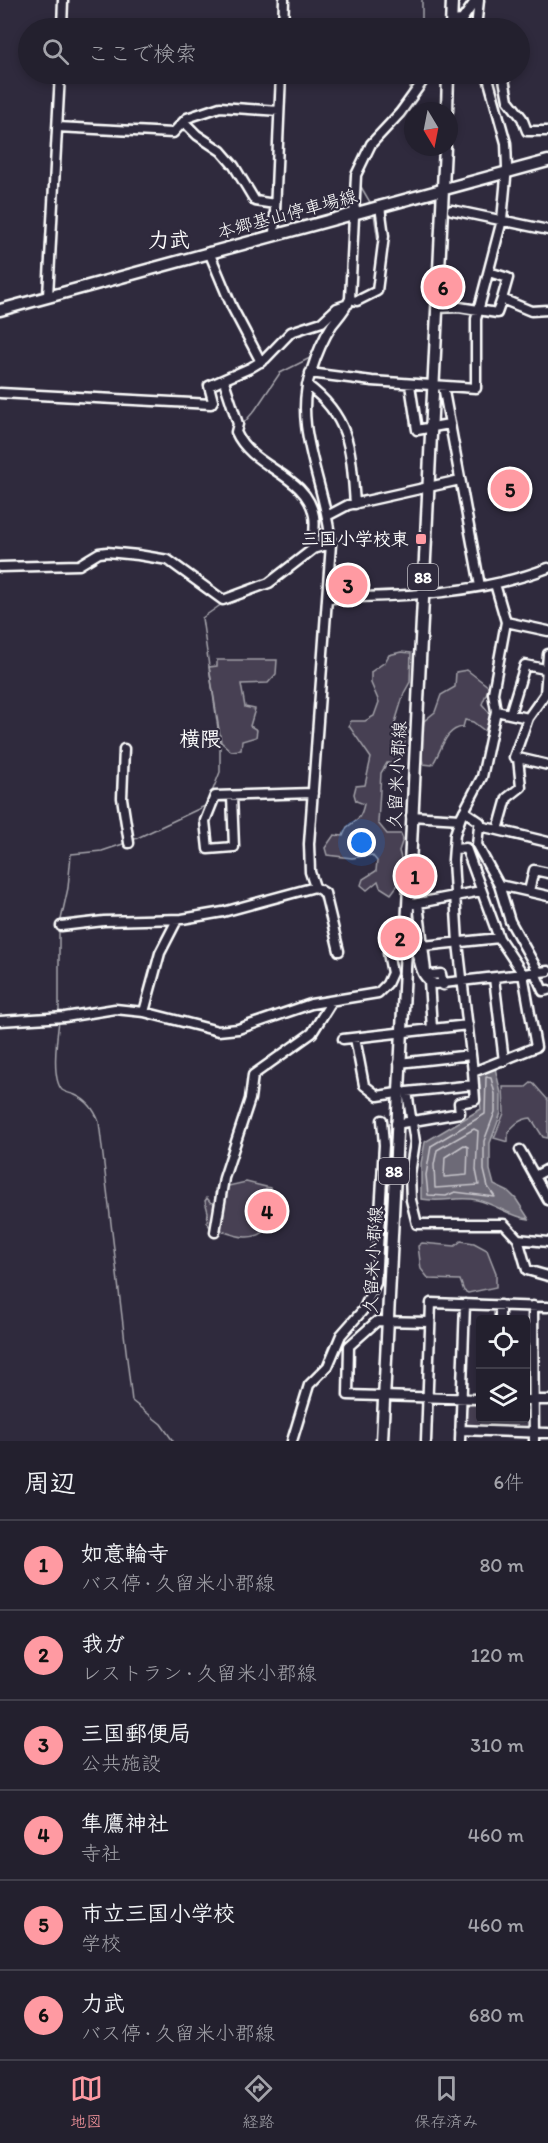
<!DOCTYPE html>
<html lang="ja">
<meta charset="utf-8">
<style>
body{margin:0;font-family:Itim,"Klee One",sans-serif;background:#2b2836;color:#f1f3f6}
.controls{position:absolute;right:18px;bottom:18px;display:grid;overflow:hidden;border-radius:6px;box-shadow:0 3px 9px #0003}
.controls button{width:54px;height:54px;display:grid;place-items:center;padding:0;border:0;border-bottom:2px solid #403e4a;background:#23202e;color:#f1f3f6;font:30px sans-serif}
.compass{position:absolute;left:404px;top:102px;width:54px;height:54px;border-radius:50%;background:#23202e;box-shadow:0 3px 9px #0003;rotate:170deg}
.you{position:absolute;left:362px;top:843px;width:21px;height:21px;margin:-15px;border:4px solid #fff;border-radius:50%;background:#1a73e8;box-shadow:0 0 0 9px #1a73e833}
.badge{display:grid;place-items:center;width:39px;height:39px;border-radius:50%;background:#ff9aa2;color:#111;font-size:20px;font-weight:700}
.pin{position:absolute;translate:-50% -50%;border:3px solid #fff;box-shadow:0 2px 6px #0006}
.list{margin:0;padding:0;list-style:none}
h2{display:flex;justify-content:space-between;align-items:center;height:78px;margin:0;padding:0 24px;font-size:26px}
h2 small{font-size:20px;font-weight:400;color:#a3a3aa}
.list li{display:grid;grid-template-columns:39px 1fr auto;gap:18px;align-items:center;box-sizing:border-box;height:90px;padding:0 24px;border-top:2px solid #403e4a}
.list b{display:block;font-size:22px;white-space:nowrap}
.list p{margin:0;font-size:20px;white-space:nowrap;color:#a3a3aa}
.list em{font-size:20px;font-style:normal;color:#a3a3aa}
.icon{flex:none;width:33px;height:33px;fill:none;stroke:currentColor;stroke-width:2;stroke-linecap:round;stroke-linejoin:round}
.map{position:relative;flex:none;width:548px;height:1441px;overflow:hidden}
.search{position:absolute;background:#23202e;box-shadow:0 3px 9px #0003;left:18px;right:18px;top:18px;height:66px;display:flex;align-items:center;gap:15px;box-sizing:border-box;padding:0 21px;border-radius:33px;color:#a3a3aa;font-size:22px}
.sheet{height:618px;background:#23202e}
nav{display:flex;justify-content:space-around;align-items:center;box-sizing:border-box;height:84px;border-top:2px solid #403e4a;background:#23202e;font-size:16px;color:#a3a3aa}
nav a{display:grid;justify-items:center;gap:3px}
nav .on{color:#ff9aa2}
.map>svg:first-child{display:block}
.green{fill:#464152;stroke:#a2a0a8;stroke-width:1.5}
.water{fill:#6d6a77;stroke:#a7a6ad;stroke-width:1.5}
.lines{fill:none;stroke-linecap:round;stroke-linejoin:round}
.shore{stroke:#c5c3c9;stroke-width:1.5}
.stream{stroke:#a7a6ad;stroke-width:1.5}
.minor-casing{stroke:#fff;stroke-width:13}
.major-casing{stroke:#fff;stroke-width:15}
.minor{stroke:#2f2a3d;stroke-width:8}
.major{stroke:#2f2a3d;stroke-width:10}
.poi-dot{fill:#ff9aa2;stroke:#2f2a3d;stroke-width:2}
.labels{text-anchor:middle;stroke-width:4.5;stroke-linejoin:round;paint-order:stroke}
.shield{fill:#2f2a3d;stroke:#c1bfc5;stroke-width:1.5}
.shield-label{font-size:16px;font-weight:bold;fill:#fff}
.street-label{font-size:18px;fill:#fff;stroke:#2f2a3d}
.poi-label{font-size:18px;font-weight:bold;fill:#fff;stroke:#2f2a3d;text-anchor:end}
.quarter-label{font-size:21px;font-weight:bold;fill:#fff;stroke:#2f2a3d}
</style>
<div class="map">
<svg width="548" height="1441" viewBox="0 0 548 1441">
<rect width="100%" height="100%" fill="#2f2a3d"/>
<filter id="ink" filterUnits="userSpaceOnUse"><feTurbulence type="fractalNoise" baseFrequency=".0167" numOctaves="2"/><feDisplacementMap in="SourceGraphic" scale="12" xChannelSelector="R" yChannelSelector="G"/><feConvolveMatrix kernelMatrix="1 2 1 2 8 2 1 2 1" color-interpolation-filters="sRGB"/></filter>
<g filter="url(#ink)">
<path class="green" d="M401 652 411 653 410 682 404 693 394 726 396 730 402 727 406 728 408 734 397 762 387 763 381 773 378 823 387 834H401L403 839 399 851 402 862 398 867 400 882 391 894 380 887 378 881 367 890 361 885 363 879 376 871 377 861 372 855 352 858 327 855 325 848 334 835 343 836 347 827C358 819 361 818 364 804L356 801 354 794 356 786 365 785 371 758 349 726 351 721H365L374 716 379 702 371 683V672L385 662 389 655Z
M217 660H277L276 674 268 683 241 684 245 707 255 709 250 726 257 730 256 737 242 741 241 750 231 751 221 742 209 667 217 666Z
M467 670 489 687 482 704 491 715 485 731 473 722 465 720 463 727C444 729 442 751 432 765L423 764 420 747 424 721 435 712 441 695 455 687 456 672Z
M532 1082 548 1100V1138L543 1137 531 1118C520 1119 515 1124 508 1132V1142L494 1138 504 1113 503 1087H526Z
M246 1182 270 1188C278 1208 274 1237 247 1237 237 1238 220 1230 210 1227L207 1223 208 1212 205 1201 207 1198 211 1203 215 1202V1189Z
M461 1241 474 1243 487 1250 496 1273V1287L468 1293 464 1291 460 1280 429 1279 421 1269 418 1246 422 1243 455 1246Z
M467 1403H480V1418H526V1403H531L532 1429 465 1427V1405Z"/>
<path class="water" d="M495 1068 501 1093V1113L490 1143V1170L494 1185 509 1192 516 1199 529 1219C510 1217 496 1204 477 1200 457 1196 443 1203 421 1199V1163L425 1142 481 1109 477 1074Z"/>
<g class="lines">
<path class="shore" d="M486 1077 491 1078 495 1094V1112L484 1141V1170L488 1187 495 1197 455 1192 446 1196 428 1195 426 1175 431 1146 485 1114Z
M474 1129 478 1131 476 1170 479 1185 435 1188 434 1165 437 1150Z
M464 1145 468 1147 467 1175 444 1177 445 1157Z"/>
<path class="stream" d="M422 0V28
M372 137 408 94 414 74
M355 168 363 151
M360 185 371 204
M374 214 379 248
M242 425 255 410 280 373 312 357
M212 792 220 772V742L202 618 222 604
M133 840 207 805
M60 924 68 888 71 854 102 851 126 843
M59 1013V928
M59 1021C57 1037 51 1078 62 1090 66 1093 70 1093 75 1095 87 1100 95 1111 99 1122L132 1401 161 1424 173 1441"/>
<g class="minor-casing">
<path id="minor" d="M451 21 462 20 476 0
M62 28 63 0
M283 28 284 0
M476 28 479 0
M487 74 506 143 507 167 502 220
M503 74 508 100 522 118 527 131H548
M184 122 197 135 221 151 234 166 255 201 275 204
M57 127 173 133 187 118 220 107 279 111
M452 210 548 230
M274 235 281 74
M209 252 232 307 261 362
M489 272 508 278 502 299 531 311 548 310
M48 296 60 74
M350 299 357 301 377 291 384 236 380 206
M437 308 459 307 497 313 502 299
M310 373 372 381 476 388V319L502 220
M224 381 238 424 236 432C252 469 307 474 314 516 316 527 313 539 313 549
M307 385C352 418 351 453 355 504
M410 385 417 430 449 424
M443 386 480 586
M0 393 211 404 213 401 209 386 250 368 265 359 291 332 322 322 337 308 348 304
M329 515 348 505 460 480
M0 567 79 565 99 553 107 552 138 555 168 560 223 600 269 583 313 549 331 544
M328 598C402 596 478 595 548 568
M506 622 548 631
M548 654 545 694 528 718 514 757 548 765
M496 711 528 718
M510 714 525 665 545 669
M124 749 122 798 129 843
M518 758 521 787 507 798 498 830 548 842
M232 796 234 847 208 849 205 821 215 796 313 793
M464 811 480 822 479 826 498 830
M411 816 460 819
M479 826 477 845 499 885 510 921 539 973
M499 885 548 896
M315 887 310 872 309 844 331 544C327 488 291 426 311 372 316 356 323 339 332 325 339 316 345 310 350 299L356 175 371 144 400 113 428 74
M529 891 534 870 548 873
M418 903 426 971 431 975 441 974 443 985
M413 904 481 891
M61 926 104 921 182 919 223 912 315 887 325 893 339 951
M423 946 499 938
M535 973 543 991 548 990
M494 978 504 1061
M429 981 432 1029
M144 1012 160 953 177 920
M0 1021 65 1017 115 1009 144 1012 218 1031 238 1029 311 1004 378 993 387 984 392 973 388 953C394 942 405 945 415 950 422 964 418 976 435 984L548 971
M355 1038 364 1085 378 1096 397 1093
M343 1039 468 1025
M399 1063 471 1055
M473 1072 458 943 453 860 455 834 461 817 482 777 496 711 493 693 506 622 495 584
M474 1085 407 1092 415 1142 410 1174 411 1200 417 1224H504L518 1239 527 1270 548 1276
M396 1124 460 1113 459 1103 475 1100 473 1072 536 1047 523 974 499 938 466 848 454 849
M520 1150 548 1200
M535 1176 548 1169
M215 1232 224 1178 250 1099 253 1075 312 1033 332 1001
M518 1239 548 1242
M500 1305V1320
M533 1306 534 1441
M430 1322 377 1321 349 1346 348 1395 480 1399
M526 1400H548
M460 1430 548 1433
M292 1441 309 1385 328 1366 341 1335 363 1310 376 1283 384 1145 382 1120
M426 1441 431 1303 548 1307
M460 1441 465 1304"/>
</g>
<g class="major-casing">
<path id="major" d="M451 28 452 0
M447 111 448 74
M0 310 548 161
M382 1441 445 147"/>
</g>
<use href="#minor" class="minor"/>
<use href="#major" class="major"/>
</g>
</g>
<rect class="poi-dot" x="415" y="533" width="12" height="12" rx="3"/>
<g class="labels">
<g class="shield">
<rect x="408" y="564" width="30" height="26" rx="4.5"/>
<rect x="379" y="1158" width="30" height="26" rx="4.5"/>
</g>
<g class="shield-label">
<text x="423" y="583">88</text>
<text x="394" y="1177">88</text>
</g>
<g class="street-label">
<text transform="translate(287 214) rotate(-15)" y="6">本郷基山停車場線</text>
<text transform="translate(397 775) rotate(-87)" y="6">久留米小郡線</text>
<text transform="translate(373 1260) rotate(-87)" y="6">久留米小郡線</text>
</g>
<g class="poi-label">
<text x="409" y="545">三国小学校東</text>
</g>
<g class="quarter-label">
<text x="169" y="247">力武</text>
<text x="200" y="746">横隈</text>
</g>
</g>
</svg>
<div class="controls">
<button><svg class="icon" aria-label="locate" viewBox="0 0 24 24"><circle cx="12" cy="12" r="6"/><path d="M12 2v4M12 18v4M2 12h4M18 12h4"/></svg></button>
<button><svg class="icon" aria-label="layers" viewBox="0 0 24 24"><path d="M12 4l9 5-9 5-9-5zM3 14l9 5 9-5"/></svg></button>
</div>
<svg class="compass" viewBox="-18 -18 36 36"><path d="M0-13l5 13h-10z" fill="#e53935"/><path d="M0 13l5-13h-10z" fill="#a3a3aa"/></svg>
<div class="you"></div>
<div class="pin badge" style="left:415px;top:876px">1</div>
<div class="pin badge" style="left:400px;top:938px">2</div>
<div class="pin badge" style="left:348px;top:585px">3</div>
<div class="pin badge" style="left:267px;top:1211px">4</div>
<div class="pin badge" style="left:510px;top:489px">5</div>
<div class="pin badge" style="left:443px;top:287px">6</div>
<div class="search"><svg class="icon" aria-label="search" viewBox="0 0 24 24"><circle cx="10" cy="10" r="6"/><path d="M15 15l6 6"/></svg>ここで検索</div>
</div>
<section class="sheet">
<h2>周辺<small>6件</small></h2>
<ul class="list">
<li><span class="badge">1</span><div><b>如意輪寺</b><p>バス停 · 久留米小郡線</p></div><em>80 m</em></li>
<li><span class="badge">2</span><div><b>我ガ</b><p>レストラン · 久留米小郡線</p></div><em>120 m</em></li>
<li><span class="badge">3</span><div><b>三国郵便局</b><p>公共施設</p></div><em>310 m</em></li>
<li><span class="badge">4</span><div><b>隼鷹神社</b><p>寺社</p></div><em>460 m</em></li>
<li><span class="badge">5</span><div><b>市立三国小学校</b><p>学校</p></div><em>460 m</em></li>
<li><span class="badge">6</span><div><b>力武</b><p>バス停 · 久留米小郡線</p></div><em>680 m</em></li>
</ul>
</section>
<nav>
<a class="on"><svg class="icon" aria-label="map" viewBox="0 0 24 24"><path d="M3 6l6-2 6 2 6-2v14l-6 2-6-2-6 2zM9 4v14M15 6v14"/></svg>地図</a>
<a><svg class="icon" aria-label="directions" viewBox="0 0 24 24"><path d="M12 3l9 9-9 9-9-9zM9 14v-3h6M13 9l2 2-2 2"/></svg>経路</a>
<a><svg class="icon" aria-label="saved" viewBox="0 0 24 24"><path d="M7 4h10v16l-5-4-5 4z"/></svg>保存済み</a>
</nav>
